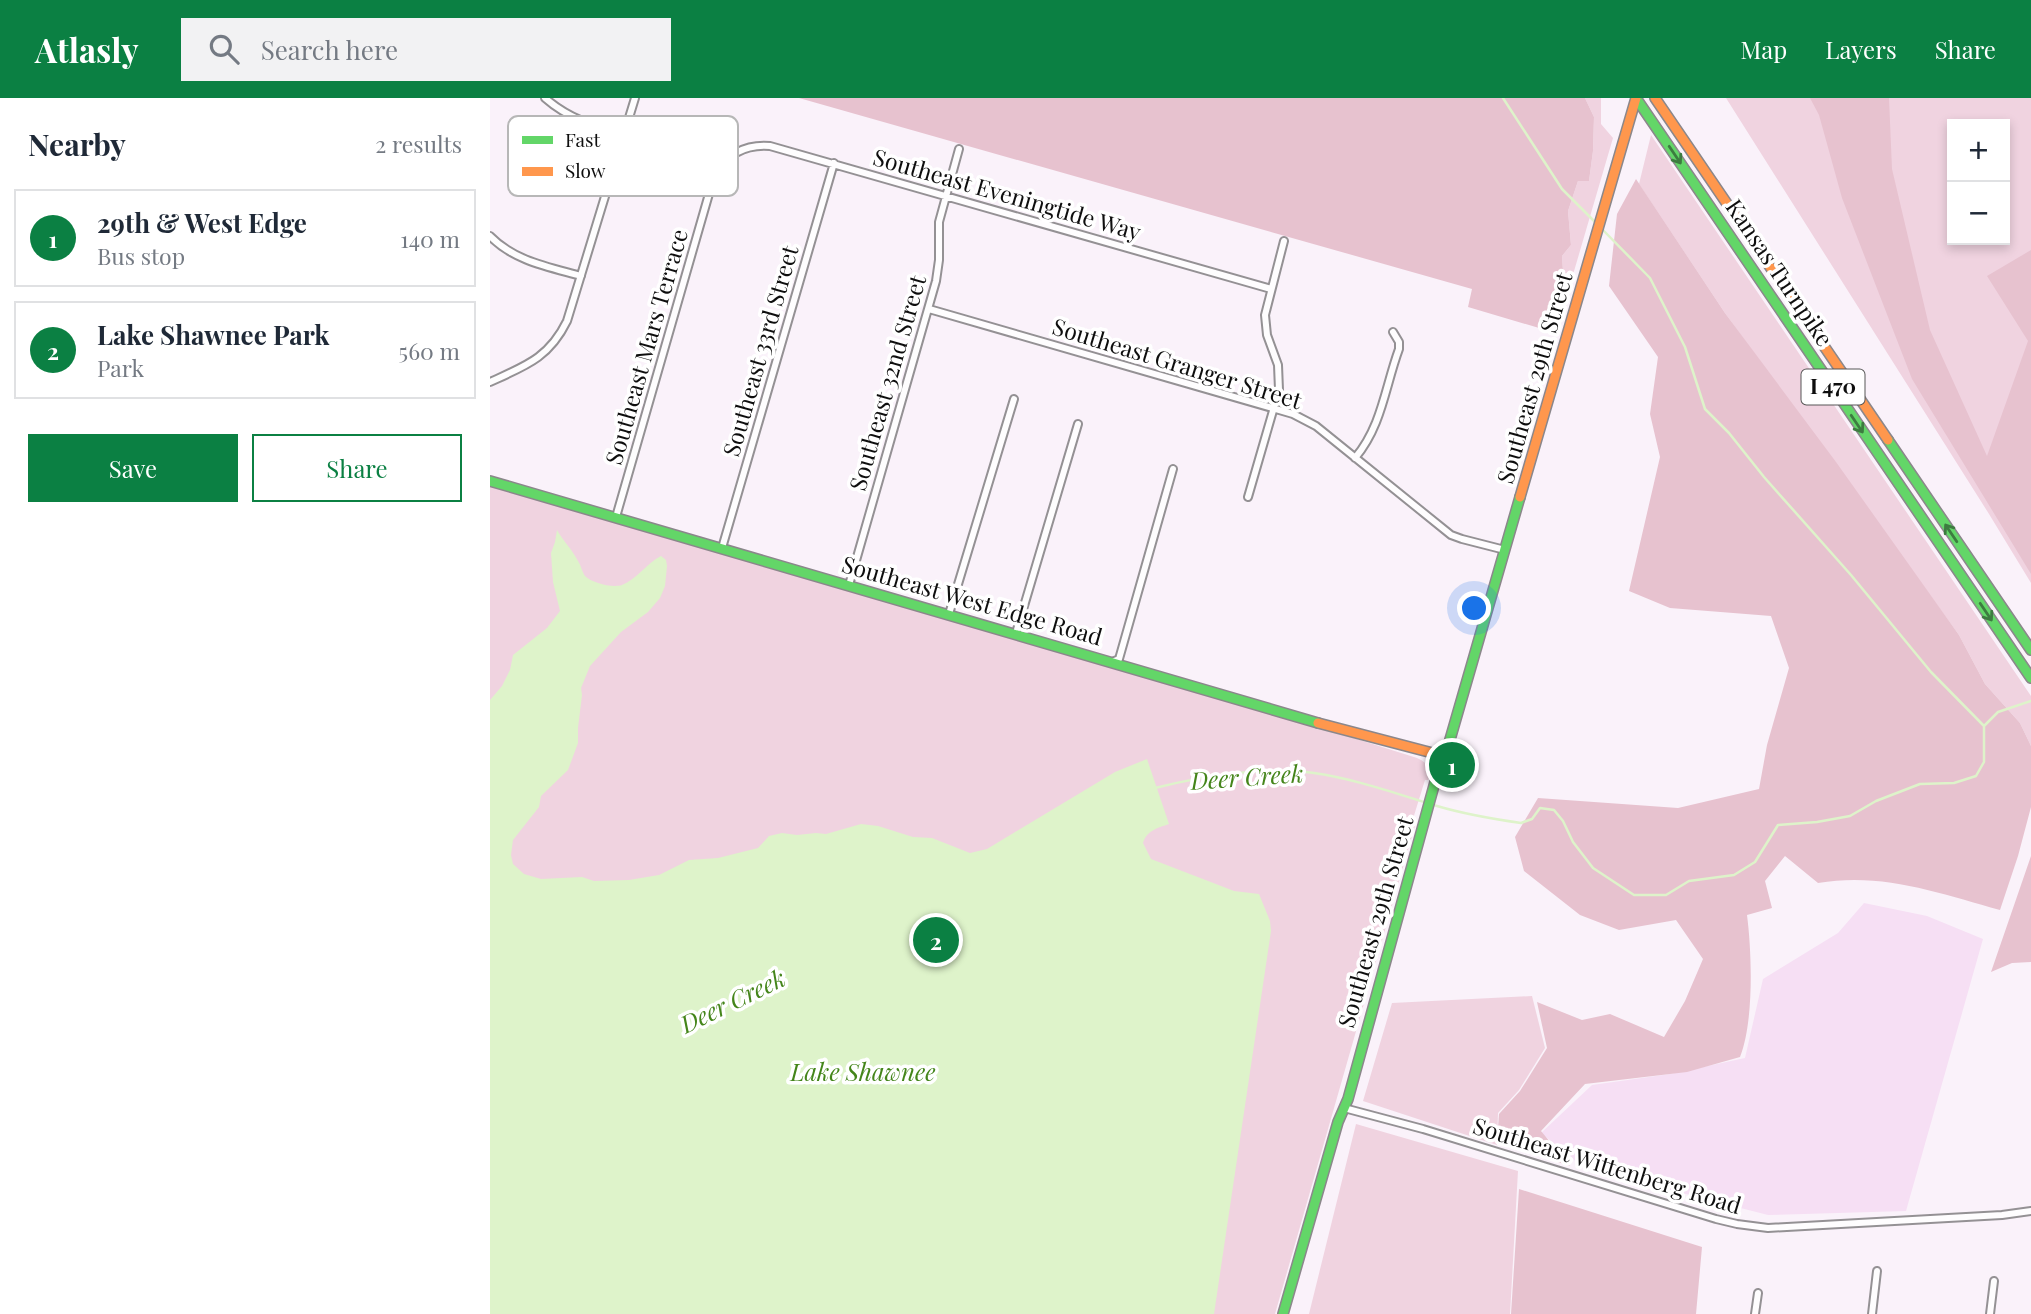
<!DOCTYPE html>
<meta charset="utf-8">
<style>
body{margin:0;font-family:"Playfair Display",serif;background:#f2f2f3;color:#1f2937}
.controls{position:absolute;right:21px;top:21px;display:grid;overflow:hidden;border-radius:0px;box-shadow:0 4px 10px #0003}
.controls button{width:63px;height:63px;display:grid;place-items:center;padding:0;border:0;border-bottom:2px solid #e0e1e3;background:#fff;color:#1f2937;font:35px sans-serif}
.you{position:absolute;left:985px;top:511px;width:24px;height:24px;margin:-18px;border:5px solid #fff;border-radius:50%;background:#1a73e8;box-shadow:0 0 0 10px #1a73e833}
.badge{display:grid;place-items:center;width:46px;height:46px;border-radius:50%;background:#0b8043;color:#fff;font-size:23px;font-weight:700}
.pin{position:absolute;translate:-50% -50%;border:4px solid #fff;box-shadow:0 2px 7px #0006}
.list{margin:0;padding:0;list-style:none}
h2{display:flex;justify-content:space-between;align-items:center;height:91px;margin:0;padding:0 28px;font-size:30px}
h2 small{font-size:23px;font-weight:400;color:#747a83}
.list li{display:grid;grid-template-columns:46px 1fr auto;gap:21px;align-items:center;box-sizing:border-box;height:98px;margin:0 14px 14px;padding:0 14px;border:2px solid #e0e1e3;border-radius:0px}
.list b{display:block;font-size:26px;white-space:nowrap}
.list p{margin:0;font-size:23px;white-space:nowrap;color:#747a83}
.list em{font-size:23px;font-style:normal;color:#747a83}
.actions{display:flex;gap:14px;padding:21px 28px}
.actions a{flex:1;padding:16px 0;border:2px solid #0b8043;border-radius:0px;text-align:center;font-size:24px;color:#0b8043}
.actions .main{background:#0b8043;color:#fff}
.icon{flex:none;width:38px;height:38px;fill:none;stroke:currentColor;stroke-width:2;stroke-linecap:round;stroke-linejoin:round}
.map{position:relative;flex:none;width:1541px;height:1216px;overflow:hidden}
header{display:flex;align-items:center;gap:42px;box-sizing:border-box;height:98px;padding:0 35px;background:#0b8043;color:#fff}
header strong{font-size:33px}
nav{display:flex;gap:38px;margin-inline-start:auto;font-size:24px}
.search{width:490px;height:63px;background:#f2f2f3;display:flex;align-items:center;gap:18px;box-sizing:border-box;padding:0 24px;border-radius:0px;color:#747a83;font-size:26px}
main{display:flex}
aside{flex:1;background:#fff}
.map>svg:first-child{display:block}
.farmland{fill:#f6dff4}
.green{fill:#f0d3e0;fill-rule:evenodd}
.forest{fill:#e7c2cf}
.water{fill:#def3ca}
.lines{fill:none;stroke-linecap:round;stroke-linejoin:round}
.stream{stroke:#def3ca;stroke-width:2.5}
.street-casing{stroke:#949194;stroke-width:10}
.fast-casing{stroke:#8b878b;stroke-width:12}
.slow-casing{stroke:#8b878b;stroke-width:12}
.street{stroke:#fefdfe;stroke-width:6}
.fast{stroke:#63d668;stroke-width:9}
.slow{stroke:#ff974d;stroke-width:9}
.oneway{stroke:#3d7c40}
.labels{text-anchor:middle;stroke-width:7;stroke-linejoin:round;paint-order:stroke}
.shield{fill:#fff;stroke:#565656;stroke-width:2}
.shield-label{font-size:21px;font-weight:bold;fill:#0e0e0e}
.street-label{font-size:23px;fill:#0e0e0e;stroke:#fff}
.water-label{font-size:24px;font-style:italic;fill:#44851a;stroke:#fff}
.key{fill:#fff;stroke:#b7b7b7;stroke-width:2}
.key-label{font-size:19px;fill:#0e0e0e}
</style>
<header>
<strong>Atlasly</strong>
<div class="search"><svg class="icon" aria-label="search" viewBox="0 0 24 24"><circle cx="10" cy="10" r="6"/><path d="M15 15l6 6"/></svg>Search here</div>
<nav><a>Map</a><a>Layers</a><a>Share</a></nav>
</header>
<main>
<aside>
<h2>Nearby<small>2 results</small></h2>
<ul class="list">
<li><span class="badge">1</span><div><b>29th &amp; West Edge</b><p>Bus stop</p></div><em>140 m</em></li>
<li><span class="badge">2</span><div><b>Lake Shawnee Park</b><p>Park</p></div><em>560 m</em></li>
</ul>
<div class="actions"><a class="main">Save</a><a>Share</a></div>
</aside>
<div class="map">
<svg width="1541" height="1216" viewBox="0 0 1541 1216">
<rect width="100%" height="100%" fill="#faf2fa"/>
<path class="farmland" d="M1374 805 1437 818 1493 841 1416 1113 1278 1117 1094 1070 1051 1035 1102 987 1180 976 1255 960 1273 881 1348 835Z"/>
<path class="green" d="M1095 0H1111V26L1123 40 1075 204 1072 158 1081 147 1078 113 1088 83H1099L1103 53 1104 19Z
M1236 0H1541V485L1499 416ZM1462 26H1515V142H1462Z
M1161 37 1541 598V648L1530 625 1495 586 1469 537 1235 215 1149 86Z
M0 386 816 625 927 660C936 664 945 672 938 682H935L922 724 925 728 924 731 785 1216H0Z
M1042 898 1055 950 1029 992 1008 1015 1007 1047 873 1003 902 905Z
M866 1026 1028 1073 1020 1216H819Z"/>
<path class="forest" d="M309 0H1095L1104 19 1103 53 1099 83H1088L1078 113 1081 147 1072 158 1075 204 1066 235 978 209 982 191Z
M1320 0H1399L1402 71 1440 232 1497 358 1538 243 1497 178 1541 152V476L1422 281 1352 100 1329 17Z
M1146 81 1235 215 1346 364 1469 537 1495 586 1530 625 1541 648V709L1528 758 1510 812C1449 795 1392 774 1328 785L1295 758 1275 783 1282 810 1257 817C1262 855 1264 924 1250 959L1197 974 1095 986 1051 1033 1080 1068 1007 1044 1009 1016 1030 993 1057 950 1047 904 1092 922 1120 916 1174 939 1195 903 1213 861 1186 822 1129 832 1090 817 1034 773 1025 739 1048 700 1188 710 1269 691 1277 647 1299 570 1281 518 1180 510 1139 493 1170 359 1160 316 1168 259 1119 188 1127 116Z
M1541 758V864L1522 865 1501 874Z
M1029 1091 1212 1149 1206 1216H1021Z"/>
<path class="water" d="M67 432C73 443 82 451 88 463 91 467 92 474 95 478 102 485 122 490 132 487 146 482 157 465 171 458L176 462 177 468 175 488 170 500 158 514 131 534 100 568 91 590 92 597 88 630V645L78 672 51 698 49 709 23 742 21 757 23 766 34 776 51 781 92 779 104 783 139 782 169 777 199 762 228 760 268 750 279 738 292 735 307 737 326 735 336 736 371 726 388 728 423 739 442 740 480 755 497 751 625 674 657 661 679 726C668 730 657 732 653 745L661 761 744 793 769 796 780 823 781 833 724 1216H0V602L12 588 20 572 23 557 57 530 70 513 63 484 61 455 65 444Z"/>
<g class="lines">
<path class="stream" d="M1013 0 1072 91 1107 126
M1112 131 1160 180 1195 249 1215 311 1239 335 1274 379 1361 477 1441 574 1494 628
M665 690C712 678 776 668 824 675 866 681 907 696 947 708 974 716 1003 721 1031 725L1042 721 1050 710 1064 712 1073 723 1083 744 1103 770 1144 797H1176L1199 783 1244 777 1265 764 1288 727 1327 724 1360 718 1386 703 1430 686 1464 685 1486 678 1494 664V628L1508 614 1541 603"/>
<g class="street-casing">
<path id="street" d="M55 0C79 21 104 28 134 37
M0 138C24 163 59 169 91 178
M439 211 803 316 826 328 961 437 972 441 1015 452
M0 284C35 268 59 260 77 223L145 0
M865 360C892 328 895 289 909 251V244L903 234
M758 399 789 292 788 267 777 237 775 217 794 143
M126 419 225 75C238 56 256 46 280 48L781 191
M232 450 344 65
M359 487 446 183 449 162V124L469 51
M459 516 524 301
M526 535 588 326
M622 564 629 561 683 371
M854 1010 933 1031 1226 1121 1247 1126 1278 1130 1512 1117 1541 1113
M1265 1216 1268 1195
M1382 1216 1387 1173
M1500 1216 1504 1183"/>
</g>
<g class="fast-casing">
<path id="fast" d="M1146 0 1541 580
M1398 342 1541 552
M0 383 828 625
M793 1216 848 1024 858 1001 948 673 959 645 1030 399"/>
</g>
<g class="slow-casing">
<path id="slow" d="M1165 0 1398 342
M1030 399 1146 0
M828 625 954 658"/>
</g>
<use href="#street" class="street"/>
<use href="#fast" class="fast"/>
<use href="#slow" class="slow"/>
</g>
<defs><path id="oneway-shaft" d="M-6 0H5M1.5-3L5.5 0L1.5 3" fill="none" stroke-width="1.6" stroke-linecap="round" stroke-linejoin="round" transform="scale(1.75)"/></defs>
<g class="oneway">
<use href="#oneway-shaft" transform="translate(1185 57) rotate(56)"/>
<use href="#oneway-shaft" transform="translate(1367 326) rotate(56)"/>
<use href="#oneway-shaft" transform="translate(1461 435) rotate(-124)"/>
<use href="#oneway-shaft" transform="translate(1496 514) rotate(56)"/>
</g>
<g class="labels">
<rect class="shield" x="1311.5" y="271.5" width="63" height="35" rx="5"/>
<g class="shield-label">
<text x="1343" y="296">I 470</text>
</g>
<g class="street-label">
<text transform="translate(517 97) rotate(16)" y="8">Southeast Eveningtide Way</text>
<text transform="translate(1289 175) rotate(56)" y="8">Kansas Turnpike</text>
<text transform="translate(157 249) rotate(-74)" y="8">Southeast Mars Terrace</text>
<text transform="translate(271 253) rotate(-74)" y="8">Southeast 33rd Street</text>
<text transform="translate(687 266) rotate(17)" y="8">Southeast Granger Street</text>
<text transform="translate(1045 280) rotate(-74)" y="8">Southeast 29th Street</text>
<text transform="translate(398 285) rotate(-74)" y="8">Southeast 32nd Street</text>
<text transform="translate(482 503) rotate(16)" y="8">Southeast West Edge Road</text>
<text transform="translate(886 824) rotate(-74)" y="8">Southeast 29th Street</text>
<text transform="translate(1117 1068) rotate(17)" y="8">Southeast Wittenberg Road</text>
</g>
<g class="water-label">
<text transform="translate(757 680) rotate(-4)" y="8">Deer Creek</text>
<text transform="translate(243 904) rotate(-26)" y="8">Deer Creek</text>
<text x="373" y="983">Lake Shawnee</text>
</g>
</g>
<rect x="18" y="18" width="230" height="80" rx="10" class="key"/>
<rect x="32" y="38" width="31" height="8" fill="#63d668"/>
<rect x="32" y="69" width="31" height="9" fill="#ff974d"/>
<g class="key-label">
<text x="75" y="49">Fast</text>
<text x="75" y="80">Slow</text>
</g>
</svg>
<div class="controls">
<button>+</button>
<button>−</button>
</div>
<div class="you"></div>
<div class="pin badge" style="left:962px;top:667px">1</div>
<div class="pin badge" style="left:446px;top:842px">2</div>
</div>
</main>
